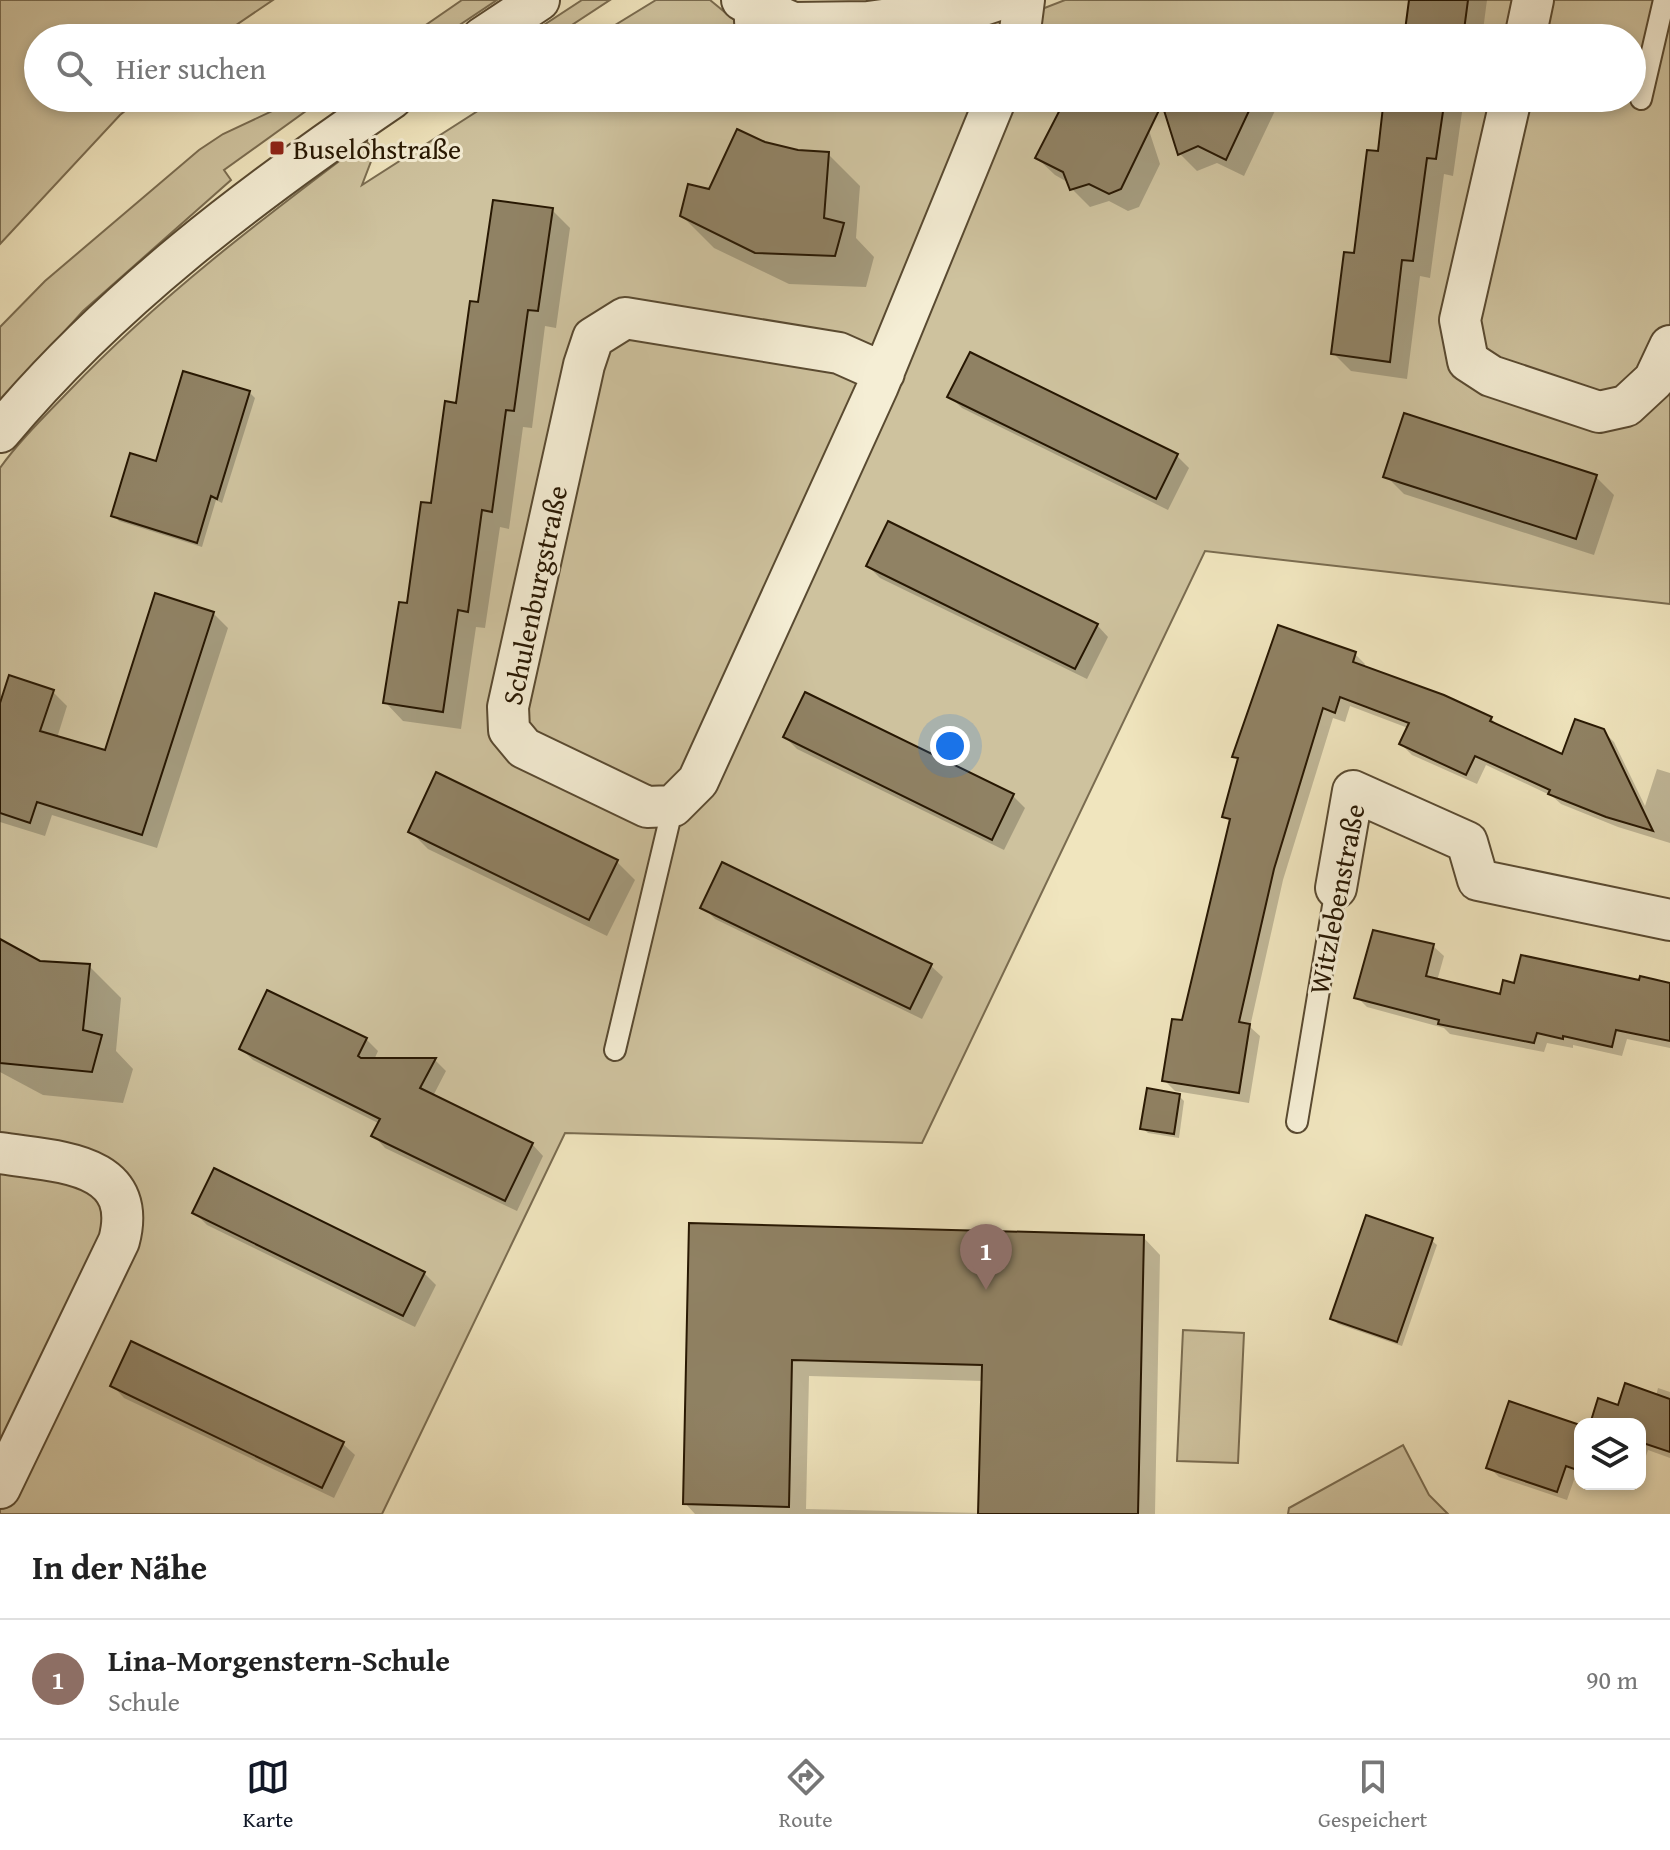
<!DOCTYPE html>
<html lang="de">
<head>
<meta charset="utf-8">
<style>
	:root { --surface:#fff; --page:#f2f2f2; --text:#222; --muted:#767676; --line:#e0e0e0; --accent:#111827 }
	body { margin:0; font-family:"Gentium Book Plus",serif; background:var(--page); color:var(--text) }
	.controls { position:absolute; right:24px; bottom:24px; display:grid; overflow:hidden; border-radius:16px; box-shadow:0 4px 12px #0003 }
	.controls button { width:72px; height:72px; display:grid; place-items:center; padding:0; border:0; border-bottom:2px solid var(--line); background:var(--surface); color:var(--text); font:40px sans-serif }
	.you { position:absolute; left:950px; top:746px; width:28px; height:28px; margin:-20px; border:6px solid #fff; border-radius:50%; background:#1a73e8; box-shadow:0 0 0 12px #1a73e833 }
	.badge { display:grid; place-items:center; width:52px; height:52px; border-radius:50%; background:var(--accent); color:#fff; font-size:26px; font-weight:700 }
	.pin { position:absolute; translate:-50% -66px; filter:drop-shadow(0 2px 4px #0008) }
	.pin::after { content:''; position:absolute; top:42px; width:28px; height:24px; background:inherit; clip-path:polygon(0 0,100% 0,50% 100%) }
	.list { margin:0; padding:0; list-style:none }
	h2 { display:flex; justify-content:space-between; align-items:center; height:104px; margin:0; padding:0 32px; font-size:34px }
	h2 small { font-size:26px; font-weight:400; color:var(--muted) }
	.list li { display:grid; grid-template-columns:52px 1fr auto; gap:24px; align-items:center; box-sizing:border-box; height:120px; padding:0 32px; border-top:2px solid var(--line) }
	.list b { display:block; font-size:30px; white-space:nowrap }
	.list p { margin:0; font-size:26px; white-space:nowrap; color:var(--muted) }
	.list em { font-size:26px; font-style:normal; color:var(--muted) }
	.icon { flex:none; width:44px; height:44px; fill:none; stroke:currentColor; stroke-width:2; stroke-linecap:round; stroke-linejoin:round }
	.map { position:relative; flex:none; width:1670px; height:1514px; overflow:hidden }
	.search { position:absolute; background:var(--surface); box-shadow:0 4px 12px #0003; left:24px; right:24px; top:24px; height:88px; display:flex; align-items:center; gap:20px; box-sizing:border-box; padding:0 28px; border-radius:44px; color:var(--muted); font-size:30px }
	.sheet { height:224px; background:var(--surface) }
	nav { display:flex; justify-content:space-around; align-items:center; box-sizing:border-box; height:112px; border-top:2px solid var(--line); background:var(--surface); font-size:22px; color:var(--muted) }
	nav a { display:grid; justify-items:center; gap:4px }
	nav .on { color:var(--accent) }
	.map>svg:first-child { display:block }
</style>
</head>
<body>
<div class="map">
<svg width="1670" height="1514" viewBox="0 0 1670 1514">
	<rect width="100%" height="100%" fill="#f0e5be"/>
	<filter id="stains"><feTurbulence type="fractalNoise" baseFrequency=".0025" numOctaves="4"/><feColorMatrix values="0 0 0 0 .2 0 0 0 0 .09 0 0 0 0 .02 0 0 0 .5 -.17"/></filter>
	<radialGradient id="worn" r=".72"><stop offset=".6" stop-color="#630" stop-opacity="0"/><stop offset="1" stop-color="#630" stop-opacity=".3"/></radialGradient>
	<g fill="#cec29e" stroke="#7a6c50" stroke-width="2">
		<polygon points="0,0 273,0 217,38 38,38 38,98 141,98 120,115 0,244"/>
		<polygon points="462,0 497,0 440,38 407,38"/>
		<polygon points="582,0 610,0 552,38 524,38"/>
		<polygon points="656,0 710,0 744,28 768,38 594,38"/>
		<path d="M1065 0H1670V604L1205 551 922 1143 565 1133 382 1514H0V468C20 440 45 416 69 391 159 297 262 219 366 141L375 151 362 185 498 98H1632V38H915L1024 16Z"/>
		<polygon points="300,98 324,98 224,170 231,180 83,311 0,403 0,327 45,281 199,150 223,134"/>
		<polygon points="1183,1330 1244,1333 1238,1463 1177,1461"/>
		<polygon points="1403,1445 1429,1495 1448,1514 1288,1514 1289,1508"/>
	</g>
	<g fill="#0003" fill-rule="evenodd">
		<polygon points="1411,0 1487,0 1482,38 1406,38"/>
		<polygon points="1067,98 1135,98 1140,103 1160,164 1139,207 1128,211 1109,201 1090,207 1072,189 1069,183 1055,175 1037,158"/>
		<polygon points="1163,98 1281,98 1244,176 1217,163 1197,171 1180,154"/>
		<polygon points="1387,98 1464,98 1453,176 1444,174 1430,278 1420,276 1407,379 1351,371 1333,353 1379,153"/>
		<polygon points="764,144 798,152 828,154 860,186 856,238 874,257 866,287 789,284 714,248 682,216"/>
		<polygon points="552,210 570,228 556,328 545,326 532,428 523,427 509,529 500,527 485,628 476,627 461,729 403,721 386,703 480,305"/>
		<polygon points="249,392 255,398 222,503 216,500 202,547 119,521 114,515 157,463"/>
		<polygon points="950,397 1177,456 1189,468 1168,510 962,408"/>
		<polygon points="1386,476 1596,477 1614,495 1594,555 1404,494"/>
		<polygon points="868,566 1097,625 1108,637 1087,679 880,578"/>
		<polygon points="213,613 228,628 157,848 52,815 45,836 0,822 0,701 53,692 67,706 57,738 106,753"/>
		<polygon points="1355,654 1365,664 1364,668 1491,718 1500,728 1563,757 1603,731 1614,742 1645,806 1657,769 1670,773 1670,843 1618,827 1561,804 1552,796 1486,765 1477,784 1412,755 1401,744 1408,728 1350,706 1345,722 1333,718 1283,880 1250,1027 1260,1036 1249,1103 1175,1091 1164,1080 1183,1023 1231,823 1225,816 1239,761 1234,756"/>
		<polygon points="785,737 1013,796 1025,808 1004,850 797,749"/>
		<polygon points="410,831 617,862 635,880 607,936 428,849"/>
		<polygon points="703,907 931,966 943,977 922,1019 715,919"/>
		<polygon points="0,941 40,963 89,966 121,998 116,1051 133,1069 123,1103 43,1095 0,1072"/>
		<polygon points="1433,946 1444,956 1437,981 1501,997 1515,986 1640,983 1670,985 1670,1048 1627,1039 1622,1056 1573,1045 1573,1048 1547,1043 1544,1052 1450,1034 1444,1028 1367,1007 1357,997"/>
		<polygon points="366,1039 378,1051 374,1060 435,1060 446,1071 433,1096 532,1144 543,1156 517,1211 385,1148 374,1136 380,1124 253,1060 241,1049"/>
		<polygon points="1179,1096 1184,1101 1179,1138 1148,1133 1142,1128"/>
		<polygon points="195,1213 424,1273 436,1285 415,1327 207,1225"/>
		<path d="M691 1225 1143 1237 1160 1255 1155 1514H695L685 1503ZM809 1376 984 1381 980 1513 806 1509Z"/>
		<polygon points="1431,1240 1437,1245 1402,1346 1338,1324 1333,1319"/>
		<polygon points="113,1386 343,1444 355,1455 334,1498 124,1398"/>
		<polygon points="1658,1388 1670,1392 1670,1458 1648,1450 1640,1474 1640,1424 1592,1424 1619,1408 1656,1396"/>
		<polygon points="1580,1427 1580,1476 1576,1474 1567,1500 1499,1477 1489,1467"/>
	</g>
	<g fill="#908264" stroke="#271702" stroke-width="2">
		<polygon points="1409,0 1468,0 1463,38 1404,38"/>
		<polygon points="1066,98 1255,98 1226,160 1198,146 1178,155 1162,104 1121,189 1109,194 1089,184 1070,190 1063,172 1035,158"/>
		<polygon points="1384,98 1445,98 1436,159 1427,158 1413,261 1402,260 1390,362 1331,354 1344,252 1354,253 1367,150 1378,151"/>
		<polygon points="737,129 765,142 798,150 829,152 824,218 844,223 835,256 755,253 680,216 688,184 709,189"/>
		<polygon points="493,200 553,208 538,311 528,310 514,411 506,410 492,512 482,510 468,612 458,610 443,712 383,703 399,602 407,603 421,502 431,503 445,401 456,403 470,301 478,302"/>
		<polygon points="970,352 1178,454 1156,499 947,397"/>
		<polygon points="183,371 250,391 217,499 211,496 197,543 111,516 130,453 156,461"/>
		<polygon points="1404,413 1597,475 1576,539 1383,477"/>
		<polygon points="888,521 1098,624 1075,669 866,566"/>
		<polygon points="155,593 214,612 142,835 37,802 30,823 0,813 0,703 9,675 54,690 40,731 105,750"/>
		<polygon points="1278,625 1356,652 1353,662 1444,695 1492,717 1490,721 1562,754 1575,719 1604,729 1653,831 1606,817 1548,794 1550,790 1475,756 1466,775 1399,744 1409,723 1340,697 1335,713 1323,708 1274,869 1239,1022 1250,1024 1239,1093 1162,1081 1172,1019 1182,1020 1230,819 1222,817 1238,758 1232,757"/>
		<polygon points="805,692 1014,794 992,840 783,737"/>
		<polygon points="436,772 618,860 589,920 408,832"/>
		<polygon points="722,862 932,964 910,1009 700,908"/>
		<polygon points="1373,930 1434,944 1426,976 1500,994 1503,980 1514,983 1521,955 1639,980 1640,976 1670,983 1670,1041 1616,1030 1612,1047 1563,1036 1563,1039 1537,1033 1534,1043 1438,1024 1439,1020 1354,998"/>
		<polygon points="0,939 40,961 90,964 83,1030 102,1035 92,1072 0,1063"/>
		<polygon points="267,990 367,1038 358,1056 361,1058 436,1058 420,1088 533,1143 505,1201 371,1136 380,1119 239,1049"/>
		<polygon points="1147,1088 1180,1094 1174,1134 1140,1129"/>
		<polygon points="214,1168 425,1272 403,1316 192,1213"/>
		<polygon points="1366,1215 1433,1238 1397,1342 1330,1319"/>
		<polygon points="689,1223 1144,1235 1138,1514 978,1514 982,1365 792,1360 789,1507 683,1504"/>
		<polygon points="131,1341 344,1442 322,1488 110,1386"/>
		<polygon points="1625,1383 1670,1399 1670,1452 1640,1442 1640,1424 1590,1424 1598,1398 1618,1405"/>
		<polygon points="1509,1401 1580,1425 1580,1471 1566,1466 1557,1492 1486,1468"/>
	</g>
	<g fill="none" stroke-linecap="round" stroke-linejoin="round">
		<defs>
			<g id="lane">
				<polyline points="744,3 746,38"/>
				<polyline points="1641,99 1664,0"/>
				<polyline points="615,1050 673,806"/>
				<polyline points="1297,1122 1336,888"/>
			</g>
			<g id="street">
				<polyline points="742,0 793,23 868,22 974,8 998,0"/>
				<polyline points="482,38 539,0"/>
				<polyline points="1019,38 1024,0"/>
				<polyline points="1525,38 1533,0"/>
				<polyline points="1511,98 1460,320 1468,361 1491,376 1599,412 1626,406 1654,380 1670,346"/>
				<polyline points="884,373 839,353 625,318 593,338 584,365 508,707 509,730 524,748 647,807 673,806 698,781 878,386 996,98"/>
				<path d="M0 432C110 300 251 194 392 98"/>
				<polyline points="1336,888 1353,791 1467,842 1478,880 1670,920"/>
				<path d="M0 1153C56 1162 140 1161 119 1241L0 1488"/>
			</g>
		</defs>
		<use href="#lane" stroke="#594a31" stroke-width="24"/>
		<use href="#street" stroke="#594a31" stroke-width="44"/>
		<use href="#lane" stroke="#f5eed5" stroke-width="20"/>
		<use href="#street" stroke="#f5eed5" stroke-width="40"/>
	</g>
	<rect fill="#8f2418" stroke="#f5eed5" stroke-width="3" x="269" y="140" width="16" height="16" rx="4"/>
	<g text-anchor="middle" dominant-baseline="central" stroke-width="6" stroke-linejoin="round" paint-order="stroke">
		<g font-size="28" fill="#271702" stroke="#f5eed5" text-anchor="start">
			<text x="293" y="148">Buselohstraße</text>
		</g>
		<g font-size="28" fill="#271702" stroke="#f5eed5">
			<text transform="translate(534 595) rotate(-78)">Schulenburgstraße</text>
			<text transform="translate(1336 899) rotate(-79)">Witzlebenstraße</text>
		</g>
	</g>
	<rect width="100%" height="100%" filter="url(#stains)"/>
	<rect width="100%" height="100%" fill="url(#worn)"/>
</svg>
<div class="controls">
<button><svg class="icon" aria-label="layers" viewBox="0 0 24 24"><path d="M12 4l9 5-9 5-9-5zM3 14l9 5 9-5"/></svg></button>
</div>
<div class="you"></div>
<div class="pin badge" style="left:986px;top:1290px;background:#8d6e63">1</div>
<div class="search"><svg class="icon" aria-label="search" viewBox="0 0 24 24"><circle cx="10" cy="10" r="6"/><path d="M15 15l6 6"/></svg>Hier suchen</div>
</div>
<section class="sheet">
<h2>In der Nähe<small></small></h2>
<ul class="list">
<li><span class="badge" style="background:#8d6e63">1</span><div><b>Lina-Morgenstern-Schule</b><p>Schule</p></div><em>90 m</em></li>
</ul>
</section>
<nav>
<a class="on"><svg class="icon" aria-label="map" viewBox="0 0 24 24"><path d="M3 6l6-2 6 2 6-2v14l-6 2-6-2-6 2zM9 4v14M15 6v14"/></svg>Karte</a>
<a><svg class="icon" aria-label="directions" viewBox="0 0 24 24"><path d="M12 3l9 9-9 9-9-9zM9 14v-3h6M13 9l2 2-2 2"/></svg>Route</a>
<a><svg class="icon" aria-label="saved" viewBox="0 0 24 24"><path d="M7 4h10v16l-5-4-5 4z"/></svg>Gespeichert</a>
</nav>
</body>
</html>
